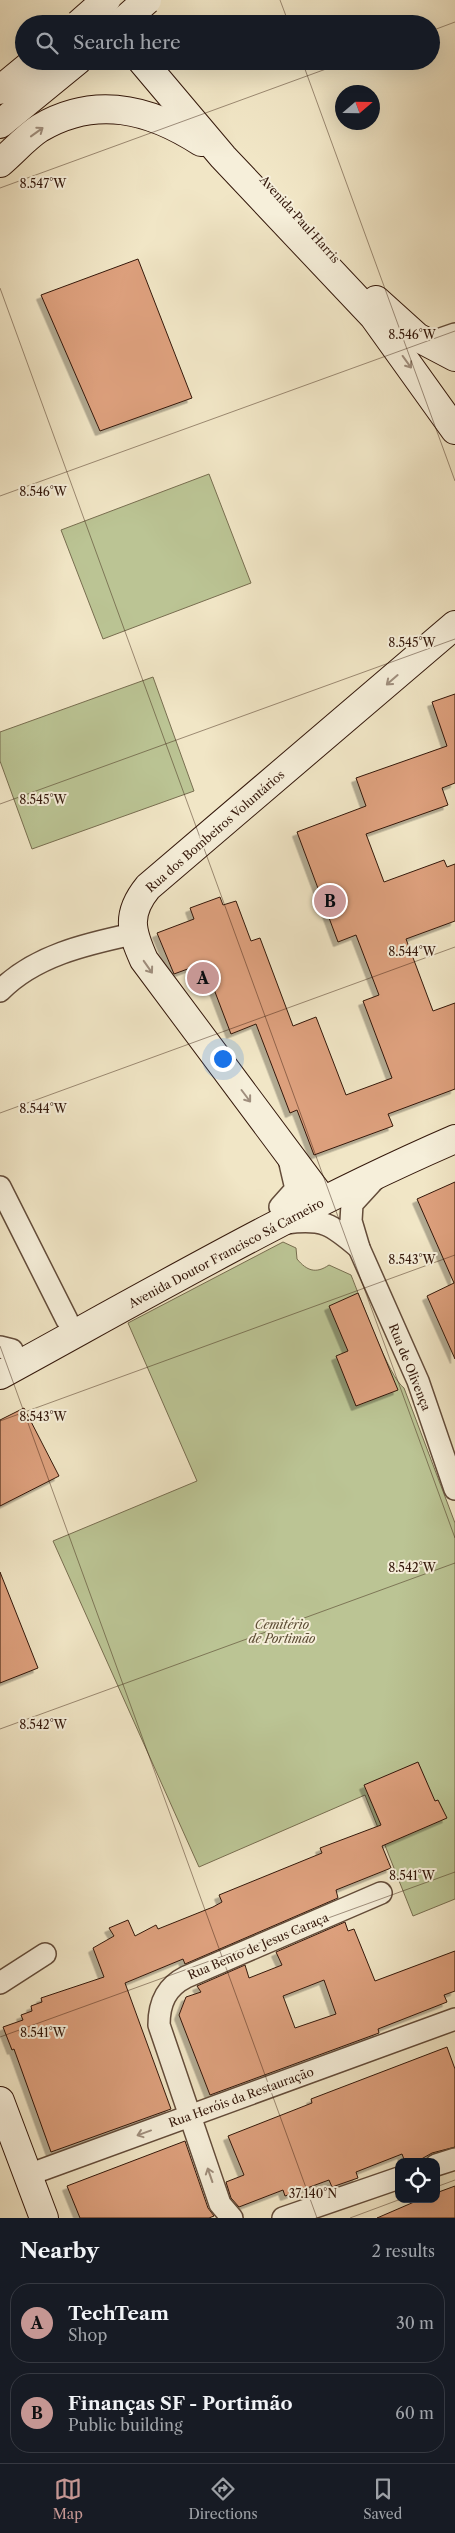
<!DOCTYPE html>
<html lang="en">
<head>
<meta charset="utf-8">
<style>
	:root { --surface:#171b24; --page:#242831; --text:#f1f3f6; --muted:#9ea1a6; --line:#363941; --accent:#c59692 }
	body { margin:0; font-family:"Libre Caslon Text",serif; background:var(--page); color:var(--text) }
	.controls { position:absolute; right:15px; bottom:15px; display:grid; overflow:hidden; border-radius:10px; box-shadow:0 5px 20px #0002 }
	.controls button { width:45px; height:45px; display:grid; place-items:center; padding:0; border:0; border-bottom:1px solid var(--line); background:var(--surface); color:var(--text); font:25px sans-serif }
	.compass { position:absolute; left:335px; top:85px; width:45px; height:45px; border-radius:50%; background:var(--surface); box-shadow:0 5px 20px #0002; rotate:70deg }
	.you { position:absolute; left:222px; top:1058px; width:18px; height:18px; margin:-12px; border:4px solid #fff; border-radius:50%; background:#1a73e8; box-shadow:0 0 0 8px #1a73e833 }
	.badge { display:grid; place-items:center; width:32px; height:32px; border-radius:50%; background:var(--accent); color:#111; font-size:16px; font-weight:700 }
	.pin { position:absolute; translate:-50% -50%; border:2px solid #fff; box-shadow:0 1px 5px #0006 }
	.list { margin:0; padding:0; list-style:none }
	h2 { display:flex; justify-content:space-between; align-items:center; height:65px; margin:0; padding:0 20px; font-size:21px }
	h2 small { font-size:16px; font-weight:400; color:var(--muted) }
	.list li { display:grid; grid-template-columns:32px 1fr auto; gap:15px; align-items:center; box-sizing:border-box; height:80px; margin:0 10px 10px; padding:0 10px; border:1px solid var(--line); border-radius:20px }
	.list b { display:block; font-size:19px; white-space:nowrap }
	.list p { margin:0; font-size:16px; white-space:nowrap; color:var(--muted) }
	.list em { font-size:16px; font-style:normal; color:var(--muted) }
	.icon { flex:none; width:28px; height:28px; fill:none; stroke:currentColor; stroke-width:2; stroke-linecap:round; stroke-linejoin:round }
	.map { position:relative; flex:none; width:455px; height:2218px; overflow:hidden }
	.search { position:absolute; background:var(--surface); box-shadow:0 5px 20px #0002; left:15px; right:15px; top:15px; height:55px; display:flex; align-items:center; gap:12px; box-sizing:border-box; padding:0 18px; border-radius:28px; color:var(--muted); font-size:19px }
	.sheet { height:245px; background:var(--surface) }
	nav { display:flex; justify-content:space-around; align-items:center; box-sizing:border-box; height:70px; border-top:1px solid var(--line); background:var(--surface); font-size:14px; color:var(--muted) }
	nav a { display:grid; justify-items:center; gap:2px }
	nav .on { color:var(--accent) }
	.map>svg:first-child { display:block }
</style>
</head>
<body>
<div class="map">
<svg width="455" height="2218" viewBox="0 0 455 2218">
	<defs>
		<filter id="shadow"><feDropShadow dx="-4.5" dy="4.5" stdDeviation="0" flood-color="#0004"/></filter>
	</defs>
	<rect width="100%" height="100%" fill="#f1e6c6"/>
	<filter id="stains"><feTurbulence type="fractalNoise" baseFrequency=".004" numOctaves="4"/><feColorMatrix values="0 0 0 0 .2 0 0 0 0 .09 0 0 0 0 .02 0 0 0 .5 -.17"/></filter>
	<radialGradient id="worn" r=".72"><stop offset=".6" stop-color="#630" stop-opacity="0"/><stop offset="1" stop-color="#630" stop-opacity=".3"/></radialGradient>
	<g fill="#bbc494" stroke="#786e50">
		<polygon points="209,474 251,583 103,639 61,530"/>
		<polygon points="153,677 194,791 32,849 0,761 0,732"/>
		<path d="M283 1242 296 1248 297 1259C307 1271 316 1274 329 1265L351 1275C360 1297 389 1378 404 1388L455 1523V1899L413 1916 365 1795 199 1867 53 1541 197 1481 128 1323Z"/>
	</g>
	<g fill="#dda07d" stroke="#34180b" fill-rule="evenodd" filter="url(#shadow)">
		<polygon points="138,259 192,398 100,431 41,295"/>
		<polygon points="455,694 455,783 442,788 448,805 366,834 384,882 444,860 447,867 455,864 455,921 406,939 433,1011 455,1003 455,1089 388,1114 393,1126 314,1155 297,1110 290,1113 256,1024 231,1034 204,963 174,974 157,933 194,919 190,908 220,897 223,905 236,901 251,941 260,938 293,1026 316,1017 346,1095 392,1078 363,1001 379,995 356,935 338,942 297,832 366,806 356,778 447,746 432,702"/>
		<polygon points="455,1182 455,1359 427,1296 454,1283 417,1199"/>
		<polygon points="358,1293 398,1390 356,1406 336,1356 348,1351 329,1306"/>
		<polygon points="24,1408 59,1476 0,1506 0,1420"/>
		<polygon points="0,1572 38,1668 0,1683"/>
		<polygon points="418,1762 435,1801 438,1800 447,1818 382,1846 391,1868 336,1890 338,1898 185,1964 183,1959 125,1983 171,2109 51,2152 14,2049 12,2050 3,2027 23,2020 21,2015 32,2011 31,2006 42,2002 41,1998 104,1977 93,1948 114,1936 109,1928 128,1920 135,1936 156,1925 158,1929 213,1907 222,1902 219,1895 322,1853 320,1848 381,1825 364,1785"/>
		<path d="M345 1922 348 1931 354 1929 375 1981 455 1951V1991L444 1995 447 2002 378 2029 379 2033 210 2095 179 2015 186 1997 201 1992 197 1986 245 1965 249 1978 282 1965 276 1952ZM324 1980 336 2014 295 2028 283 1996Z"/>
		<polygon points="447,2047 455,2069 455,2147 432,2153 416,2162 405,2162 402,2154 356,2172 358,2178 332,2187 329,2180 285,2196 283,2190 239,2207 231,2198 226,2182 244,2175 228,2136 312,2103 311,2099"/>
		<polygon points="185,2141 208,2208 214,2216 209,2218 80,2218 67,2186"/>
		<polygon points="455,2186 455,2218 377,2218 421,2199 436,2199 436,2193"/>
	</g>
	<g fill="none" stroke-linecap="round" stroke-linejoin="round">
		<defs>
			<g id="street">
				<polyline points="429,343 455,334"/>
				<path d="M0 991C34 956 86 944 133 934"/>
				<polyline points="374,1180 352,1204 351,1221 359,1248 418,1381 455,1489"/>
				<polyline points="0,1187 67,1320"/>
				<polyline points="280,1207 296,1189 289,1159"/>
				<path d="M286 1223C323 1218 331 1224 359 1248"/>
				<polyline points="0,1347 12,1350"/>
				<polyline points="0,1983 45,1954"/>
				<polyline points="436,2165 455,2159"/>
				<polyline points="28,2175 455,2019"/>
				<path d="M232 2218 220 2204 159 2025C159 2003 166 1987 186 1977L381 1893"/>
				<polyline points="283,2218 399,2178"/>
			</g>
			<g id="secondary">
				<polyline points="142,61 223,157 374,317 455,430"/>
				<polyline points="0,90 35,61"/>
				<polyline points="0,124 77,61"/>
				<path d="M0 163C13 152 26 137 40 128 96 95 150 109 201 142"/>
				<polyline points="376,300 417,337 455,357"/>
				<path d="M323 1200 144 960C131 931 126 914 148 887L455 625"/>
				<path d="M0 1375C150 1293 298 1207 455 1139"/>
				<polyline points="0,2101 44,2218"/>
			</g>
		</defs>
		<use href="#street" stroke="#634c3a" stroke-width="24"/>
		<use href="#secondary" stroke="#34180b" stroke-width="30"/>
		<use href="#street" stroke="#f6efda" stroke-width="21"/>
		<use href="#secondary" stroke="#f6efda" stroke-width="28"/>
		<defs>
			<g id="secondary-bridge">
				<polyline points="79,24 106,0"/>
				<polyline points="120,24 147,0"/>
			</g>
		</defs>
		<use href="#secondary-bridge" stroke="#34180b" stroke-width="30" stroke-linecap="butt"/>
		<use href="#secondary-bridge" stroke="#f6efda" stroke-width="28"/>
	</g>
	<defs><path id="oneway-shaft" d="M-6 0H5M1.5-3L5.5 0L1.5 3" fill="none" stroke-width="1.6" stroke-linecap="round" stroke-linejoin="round" transform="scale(1.25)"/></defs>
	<g stroke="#9f8e7d">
		<use href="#oneway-shaft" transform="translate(37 132) rotate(-36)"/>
		<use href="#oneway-shaft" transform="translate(407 362) rotate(54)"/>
		<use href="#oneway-shaft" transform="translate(392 680) rotate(139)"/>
		<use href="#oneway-shaft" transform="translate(148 967) rotate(55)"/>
		<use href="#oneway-shaft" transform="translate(246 1096) rotate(53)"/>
		<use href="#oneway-shaft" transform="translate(144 2133) rotate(160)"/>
		<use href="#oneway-shaft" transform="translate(210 2175) rotate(-109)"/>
	</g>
	<path fill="none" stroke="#34180b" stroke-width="1" stroke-opacity="0.45" d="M280 0 289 24M431 31 455 22M302 61 455 481M0 188 348 61M0 288 455 1538M0 496 455 331M0 804 455 639M0 1113 455 947M0 1346 317 2218M0 1421 455 1255M0 1729 455 1563M0 2037 455 1872M436 2187 455 2180M350 2218 401 2199"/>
	<g text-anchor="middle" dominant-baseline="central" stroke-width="4" stroke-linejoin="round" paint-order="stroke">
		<g font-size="12" fill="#34180b" stroke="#f6efda">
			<text transform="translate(300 219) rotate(48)">Avenida Paul Harris</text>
			<text transform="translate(215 831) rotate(-41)">Rua dos Bombeiros Voluntários</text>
			<text transform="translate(226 1253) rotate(-28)">Avenida Doutor Francisco Sá Carneiro</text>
			<text transform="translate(410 1367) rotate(68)">Rua de Olivença</text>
			<text transform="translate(258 1946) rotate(-23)">Rua Bento de Jesus Caraça</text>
			<text transform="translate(241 2097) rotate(-20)">Rua Heróis da Restauração</text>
		</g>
		<g font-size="12" font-style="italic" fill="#5c4c34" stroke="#f6efda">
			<text x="282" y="1624">Cemitério<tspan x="282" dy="14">de Portimão</tspan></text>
		</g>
	</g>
	<g font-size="12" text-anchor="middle" fill="#34180b" stroke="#f6efda" stroke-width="4" stroke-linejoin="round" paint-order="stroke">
		<text x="43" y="188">8.547°W</text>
		<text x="412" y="339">8.546°W</text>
		<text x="43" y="496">8.546°W</text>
		<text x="412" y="647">8.545°W</text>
		<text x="43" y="804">8.545°W</text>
		<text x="412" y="956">8.544°W</text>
		<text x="43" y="1113">8.544°W</text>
		<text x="412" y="1264">8.543°W</text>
		<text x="43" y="1421">8.543°W</text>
		<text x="412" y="1572">8.542°W</text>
		<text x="43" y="1729">8.542°W</text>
		<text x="412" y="1880">8.541°W</text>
		<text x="43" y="2037">8.541°W</text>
		<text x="313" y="2198">37.140°N</text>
	</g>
	<rect width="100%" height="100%" filter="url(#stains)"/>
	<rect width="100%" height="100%" fill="url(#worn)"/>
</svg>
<div class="controls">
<button><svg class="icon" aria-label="locate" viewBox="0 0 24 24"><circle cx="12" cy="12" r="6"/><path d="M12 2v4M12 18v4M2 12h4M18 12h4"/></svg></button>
</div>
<svg class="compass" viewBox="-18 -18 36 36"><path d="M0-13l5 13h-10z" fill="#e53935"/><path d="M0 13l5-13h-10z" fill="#9ea1a6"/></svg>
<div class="you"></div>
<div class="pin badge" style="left:203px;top:978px">A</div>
<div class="pin badge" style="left:330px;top:901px">B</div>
<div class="search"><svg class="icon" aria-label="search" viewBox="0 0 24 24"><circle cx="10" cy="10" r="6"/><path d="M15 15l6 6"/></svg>Search here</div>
</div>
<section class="sheet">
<h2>Nearby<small>2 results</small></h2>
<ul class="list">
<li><span class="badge">A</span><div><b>TechTeam</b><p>Shop</p></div><em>30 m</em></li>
<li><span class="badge">B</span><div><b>Finanças SF - Portimão</b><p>Public building</p></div><em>60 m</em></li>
</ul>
</section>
<nav>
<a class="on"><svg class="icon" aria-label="map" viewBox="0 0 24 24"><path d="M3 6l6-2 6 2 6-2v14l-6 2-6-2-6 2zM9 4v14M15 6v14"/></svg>Map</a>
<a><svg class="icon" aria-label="directions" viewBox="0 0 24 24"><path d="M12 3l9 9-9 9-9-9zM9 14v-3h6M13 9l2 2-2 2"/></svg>Directions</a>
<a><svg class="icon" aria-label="saved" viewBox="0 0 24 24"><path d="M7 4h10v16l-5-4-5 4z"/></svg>Saved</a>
</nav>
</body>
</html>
